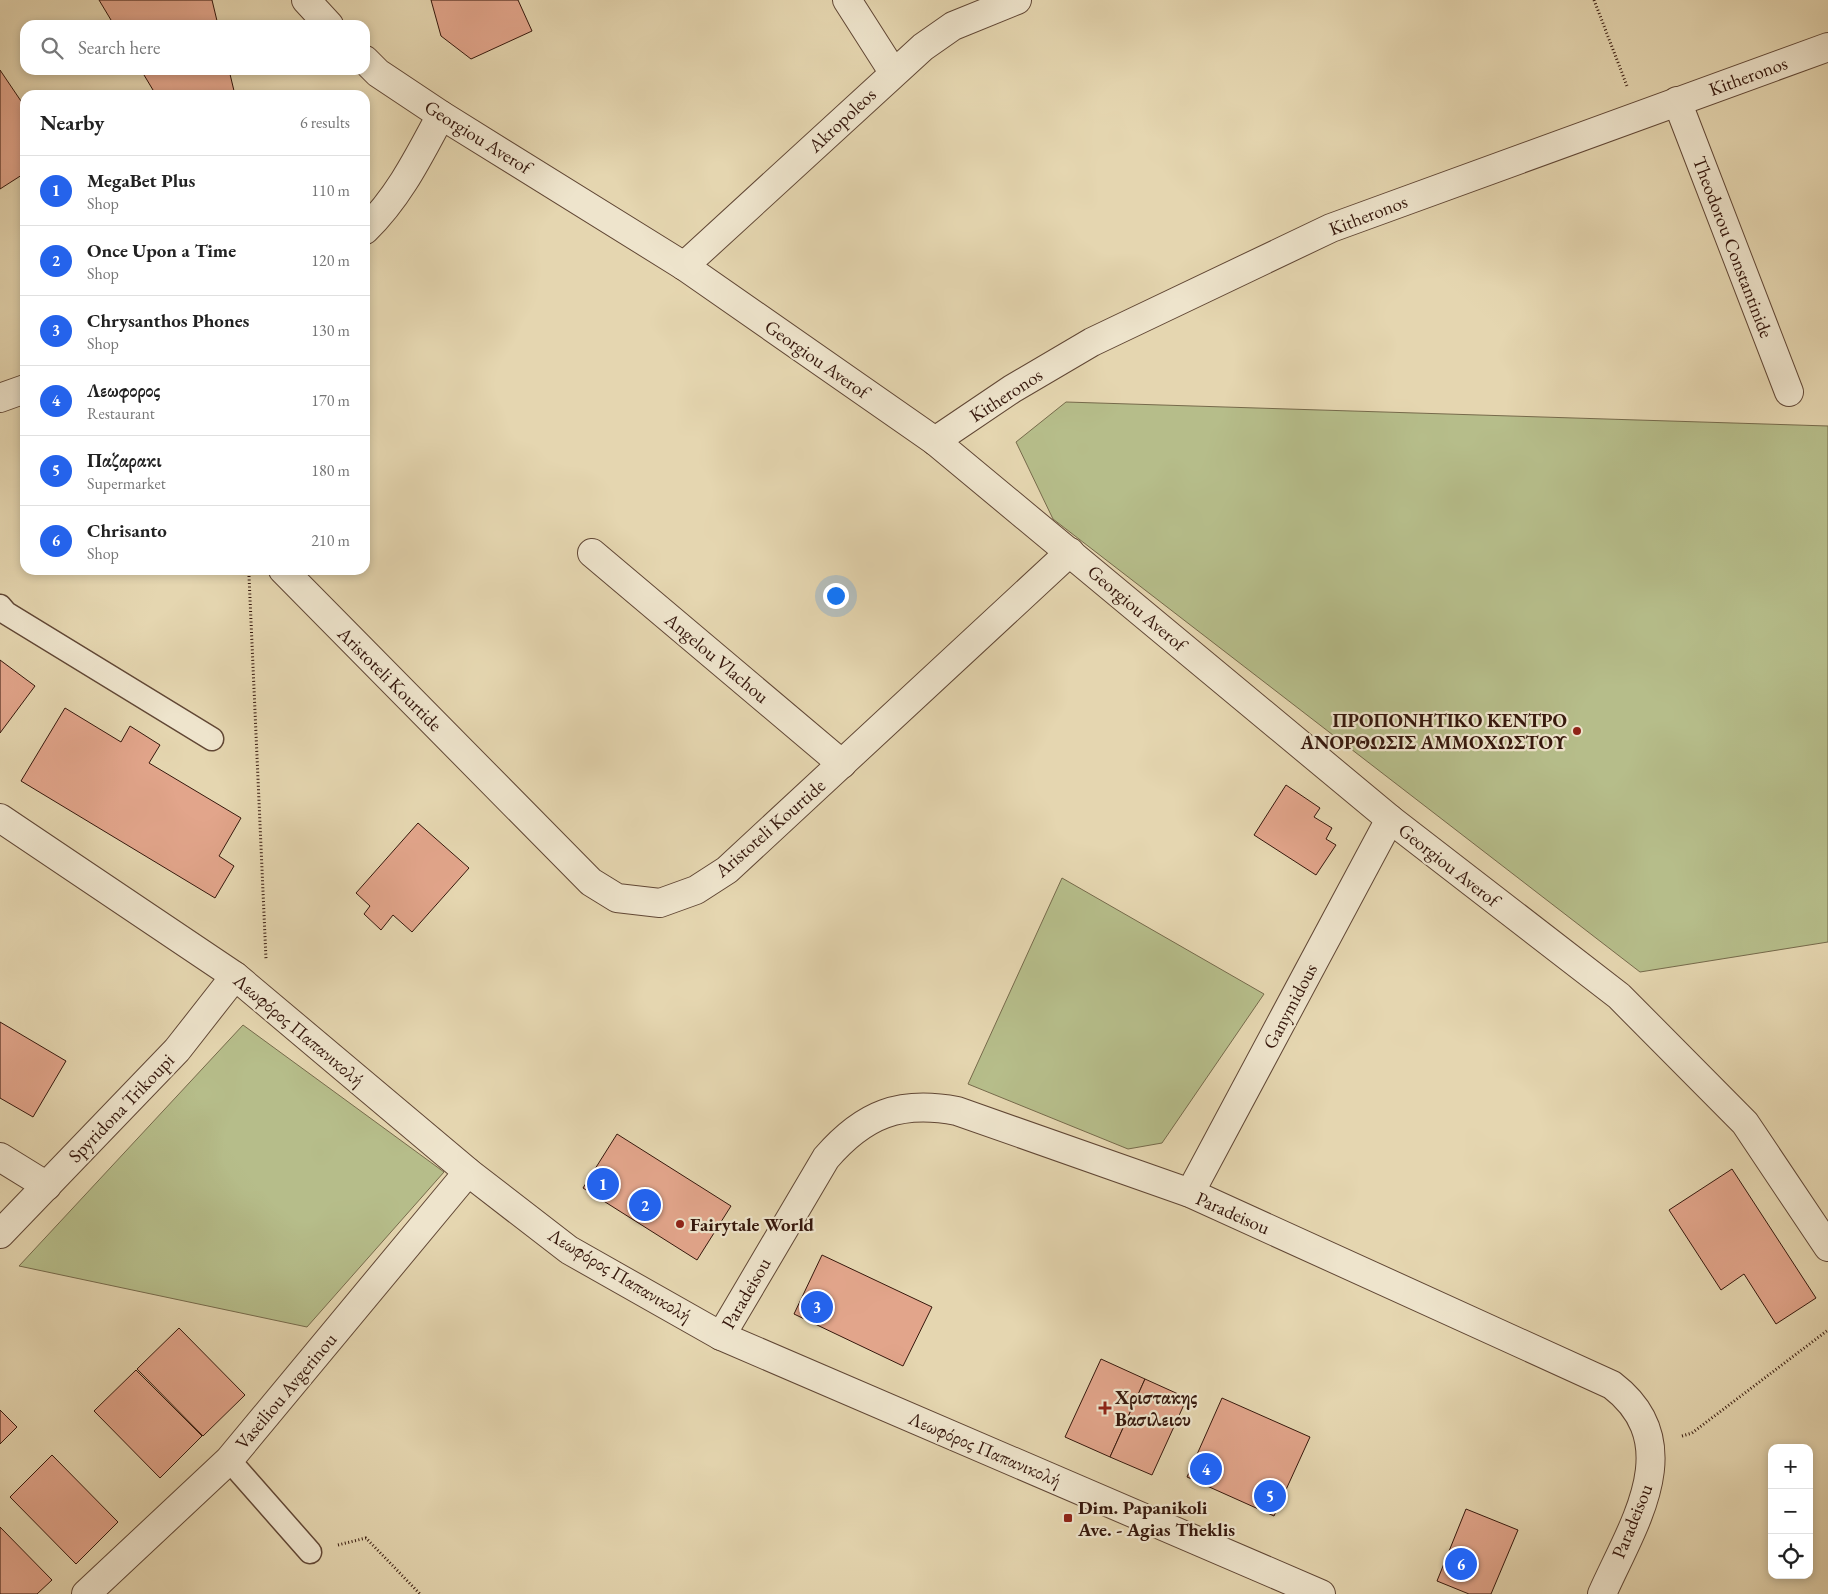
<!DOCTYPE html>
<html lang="en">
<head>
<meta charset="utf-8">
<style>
	:root { --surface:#fff; --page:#f6f6f6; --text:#222; --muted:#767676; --line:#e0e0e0; --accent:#2563eb }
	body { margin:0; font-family:"EB Garamond",serif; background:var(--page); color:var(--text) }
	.controls { position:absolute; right:15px; bottom:15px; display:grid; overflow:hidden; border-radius:10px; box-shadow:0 2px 8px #0003 }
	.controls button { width:45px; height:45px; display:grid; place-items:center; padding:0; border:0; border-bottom:1px solid var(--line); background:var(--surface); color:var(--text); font:25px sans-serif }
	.you { position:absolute; left:835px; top:595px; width:18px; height:18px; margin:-12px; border:4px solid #fff; border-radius:50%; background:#1a73e8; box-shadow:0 0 0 8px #1a73e833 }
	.badge { display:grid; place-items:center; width:32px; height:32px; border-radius:50%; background:var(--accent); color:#fff; font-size:16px; font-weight:700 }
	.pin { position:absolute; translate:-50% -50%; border:2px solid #fff; box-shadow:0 1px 5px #0006 }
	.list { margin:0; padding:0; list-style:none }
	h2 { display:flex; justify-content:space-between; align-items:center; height:65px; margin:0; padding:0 20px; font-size:21px }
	h2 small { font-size:16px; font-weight:400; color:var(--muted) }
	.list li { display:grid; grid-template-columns:32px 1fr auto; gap:15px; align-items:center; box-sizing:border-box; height:70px; padding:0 20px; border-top:1px solid var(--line) }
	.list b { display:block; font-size:19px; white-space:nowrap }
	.list p { margin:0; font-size:16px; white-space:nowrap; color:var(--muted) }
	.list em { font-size:16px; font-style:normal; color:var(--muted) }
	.icon { flex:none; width:28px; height:28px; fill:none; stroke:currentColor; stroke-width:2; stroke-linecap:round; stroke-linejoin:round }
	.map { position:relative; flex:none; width:1828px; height:1594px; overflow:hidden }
	.search { position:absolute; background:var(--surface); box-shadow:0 2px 8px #0003; left:20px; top:20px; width:350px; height:55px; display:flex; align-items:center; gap:12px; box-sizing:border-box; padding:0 18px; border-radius:15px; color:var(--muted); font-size:19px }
	.panel { position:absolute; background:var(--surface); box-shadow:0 2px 8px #0003; left:20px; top:90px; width:350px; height:485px; border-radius:15px }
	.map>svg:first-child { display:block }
</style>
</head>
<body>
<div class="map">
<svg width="1828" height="1594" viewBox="0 0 1828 1594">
	<rect width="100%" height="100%" fill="#e5d6b0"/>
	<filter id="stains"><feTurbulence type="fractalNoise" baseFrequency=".004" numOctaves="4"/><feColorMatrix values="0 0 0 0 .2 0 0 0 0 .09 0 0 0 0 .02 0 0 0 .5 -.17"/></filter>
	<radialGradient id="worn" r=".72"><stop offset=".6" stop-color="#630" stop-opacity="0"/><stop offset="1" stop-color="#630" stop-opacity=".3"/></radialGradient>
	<g fill="#b6bd8a" stroke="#766a4b">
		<polygon points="1066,402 1828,426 1828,942 1640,972 1053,519 1016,442"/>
		<polygon points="1062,878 1264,994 1162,1143 1128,1149 968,1084"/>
		<polygon points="243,1025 444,1172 307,1327 19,1266"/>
	</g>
	<g fill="#e2a58b" stroke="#35170c">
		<polygon points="99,0 212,0 218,25 114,25"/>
		<polygon points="431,0 518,0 532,31 471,59 441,36"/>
		<polygon points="0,70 25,107 25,173 0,189"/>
		<polygon points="141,70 229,70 235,95 156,95"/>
		<polygon points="0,660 35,686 0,733"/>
		<polygon points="65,708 121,742 130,726 160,745 149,763 241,818 219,856 234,866 215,898 21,781"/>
		<polygon points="1286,785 1320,808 1314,817 1332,828 1326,839 1336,845 1316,875 1254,835"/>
		<polygon points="418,823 469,868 412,932 393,915 381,930 364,914 370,906 356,893"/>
		<polygon points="0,1022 66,1061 33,1117 0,1098"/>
		<polygon points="617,1134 731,1206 697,1260 583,1188"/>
		<polygon points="1732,1169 1816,1298 1776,1324 1744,1274 1721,1290 1669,1210"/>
		<polygon points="822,1255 932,1307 903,1366 794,1314"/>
		<polygon points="179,1328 245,1395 203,1436 137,1369"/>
		<polygon points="1101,1359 1145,1379 1110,1457 1065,1437"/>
		<polygon points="136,1370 202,1436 160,1478 94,1411"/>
		<polygon points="1145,1379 1187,1398 1152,1475 1110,1457"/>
		<polygon points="1222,1398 1310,1437 1274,1516 1187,1477"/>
		<polygon points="0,1410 17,1427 0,1444"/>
		<polygon points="52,1455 118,1522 76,1564 10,1497"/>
		<polygon points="1466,1509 1518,1530 1491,1594 1469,1594 1437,1581"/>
		<polygon points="0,1527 52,1580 37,1594 0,1594"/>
	</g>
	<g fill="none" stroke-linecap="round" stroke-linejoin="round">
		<defs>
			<g id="service">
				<polyline points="0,606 6,613 212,739"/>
				<polyline points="229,1460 310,1552"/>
			</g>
			<g id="minor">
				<polyline points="306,0 329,25"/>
				<polyline points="847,0 893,72"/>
				<polyline points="365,60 378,73 441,115 684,266 935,441 1390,819 1619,996 1745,1123 1828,1247"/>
				<polyline points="1677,101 1789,392"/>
				<path d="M365 230C399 197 419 156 441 115"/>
				<polyline points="684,266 923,47 953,26 1017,0"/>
				<polyline points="0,398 25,389"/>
				<polyline points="935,441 1012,389 1092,342 1331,228 1828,47"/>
				<polyline points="592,553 842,764"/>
				<polyline points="283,570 591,882 617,898 660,903 696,890 727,870 1070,552"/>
				<polyline points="0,1157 47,1186"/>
				<polyline points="1190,1193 1390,819"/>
				<polyline points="0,1234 177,1050 235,976"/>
				<path d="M721 1336 826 1158C864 1114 900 1100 957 1111L1190 1193 1612 1385C1689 1444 1632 1526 1602 1594"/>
				<polyline points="86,1594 229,1460 468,1172"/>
			</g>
			<polyline id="tertiary" points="0,818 235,976 468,1172 569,1250 721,1336 1321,1594"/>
		</defs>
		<use href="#service" stroke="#614735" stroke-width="25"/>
		<use href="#minor" stroke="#614735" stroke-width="30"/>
		<use href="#tertiary" stroke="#614735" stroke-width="30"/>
		<g stroke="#35170c" stroke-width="3" stroke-dasharray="1 2.5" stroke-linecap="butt">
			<polyline points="1594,0 1627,86"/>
			<polyline points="249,576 266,959"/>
			<polyline points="1682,1436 1692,1433 1828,1330"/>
			<polyline points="338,1545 366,1538 420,1594"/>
		</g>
		<use href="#service" stroke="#eee4cc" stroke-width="22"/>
		<use href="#minor" stroke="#eee4cc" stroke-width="28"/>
		<use href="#tertiary" stroke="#eee4cc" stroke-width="28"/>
	</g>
	<g fill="#8f2418" stroke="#eee4cc" stroke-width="2">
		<circle cx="1577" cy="731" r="5"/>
		<circle cx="680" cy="1224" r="5"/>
		<path d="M1102.5 1400.5h5v5h5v5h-5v5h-5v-5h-5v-5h5z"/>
		<rect x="1063" y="1513" width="10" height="10" rx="2.5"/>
	</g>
	<g text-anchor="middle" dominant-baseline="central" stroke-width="4.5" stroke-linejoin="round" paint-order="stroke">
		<g font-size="19" fill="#35170c" stroke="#eee4cc">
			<text transform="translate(1748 76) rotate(-20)">Kitheronos</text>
			<text transform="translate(842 120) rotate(-43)">Akropoleos</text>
			<text transform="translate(478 137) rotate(32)">Georgiou Averof</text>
			<text transform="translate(1368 215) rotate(-21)">Kitheronos</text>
			<text transform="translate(1733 247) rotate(69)">Theodorou Constantinide</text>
			<text transform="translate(817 359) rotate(35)">Georgiou Averof</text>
			<text transform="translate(1006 395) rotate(-33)">Kitheronos</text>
			<text transform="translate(1137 608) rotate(40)">Georgiou Averof</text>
			<text transform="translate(717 658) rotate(40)">Angelou Vlachou</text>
			<text transform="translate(390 679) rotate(45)">Aristoteli Kourtide</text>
			<text transform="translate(770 828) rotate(-41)">Aristoteli Kourtide</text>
			<text transform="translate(1449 865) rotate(38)">Georgiou Averof</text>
			<text transform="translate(1290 1006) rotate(-62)">Ganymidous</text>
			<text transform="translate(299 1030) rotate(40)">Λεωφόρος Παπανικολή</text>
			<text transform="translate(121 1108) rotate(-46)">Spyridona Trikoupi</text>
			<text transform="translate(1233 1213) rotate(24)">Paradeisou</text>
			<text transform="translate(620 1275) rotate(31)">Λεωφόρος Παπανικολή</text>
			<text transform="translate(746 1293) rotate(-60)">Paradeisou</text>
			<text transform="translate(286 1391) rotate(-50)">Vaseiliou Avgerinou</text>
			<text transform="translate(985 1449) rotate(23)">Λεωφόρος Παπανικολή</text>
			<text transform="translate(1632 1521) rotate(-68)">Paradeisou</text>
		</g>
		<g font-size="19" font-weight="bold" fill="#35170c" stroke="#eee4cc" text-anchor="start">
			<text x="1567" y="720" text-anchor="end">ΠΡΟΠΟΝΗΤΙΚΟ ΚΕΝΤΡΟ<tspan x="1567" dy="22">ΑΝΟΡΘΩΣΙΣ ΑΜΜΟΧΩΣΤΟΥ</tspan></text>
			<text x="690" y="1224">Fairytale World</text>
			<text x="1115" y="1397">Χριστακης<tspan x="1115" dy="22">Βασιλειου</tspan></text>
			<text x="1078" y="1507">Dim. Papanikoli<tspan x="1078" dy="22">Ave. - Agias Theklis</tspan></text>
		</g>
	</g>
	<rect width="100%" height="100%" filter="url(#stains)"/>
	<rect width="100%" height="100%" fill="url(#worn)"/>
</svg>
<div class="controls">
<button>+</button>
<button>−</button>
<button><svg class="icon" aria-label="locate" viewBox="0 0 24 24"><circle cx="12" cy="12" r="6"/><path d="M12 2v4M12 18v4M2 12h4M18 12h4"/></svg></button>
</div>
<div class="you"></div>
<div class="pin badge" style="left:603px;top:1184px">1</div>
<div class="pin badge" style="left:645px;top:1205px">2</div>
<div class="pin badge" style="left:817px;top:1307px">3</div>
<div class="pin badge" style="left:1206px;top:1469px">4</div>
<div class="pin badge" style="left:1270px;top:1496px">5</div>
<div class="pin badge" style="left:1461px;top:1564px">6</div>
<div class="search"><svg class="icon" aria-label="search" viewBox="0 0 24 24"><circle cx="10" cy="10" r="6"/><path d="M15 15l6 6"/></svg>Search here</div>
<section class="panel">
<h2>Nearby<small>6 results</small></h2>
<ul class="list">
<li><span class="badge">1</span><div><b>MegaBet Plus</b><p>Shop</p></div><em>110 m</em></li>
<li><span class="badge">2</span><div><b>Once Upon a Time</b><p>Shop</p></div><em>120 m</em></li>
<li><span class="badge">3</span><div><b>Chrysanthos Phones</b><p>Shop</p></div><em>130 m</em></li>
<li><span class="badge">4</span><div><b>Λεωφορος</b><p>Restaurant</p></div><em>170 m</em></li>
<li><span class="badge">5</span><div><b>Παζαρακι</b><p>Supermarket</p></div><em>180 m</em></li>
<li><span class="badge">6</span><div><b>Chrisanto</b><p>Shop</p></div><em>210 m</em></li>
</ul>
</section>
</div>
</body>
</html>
